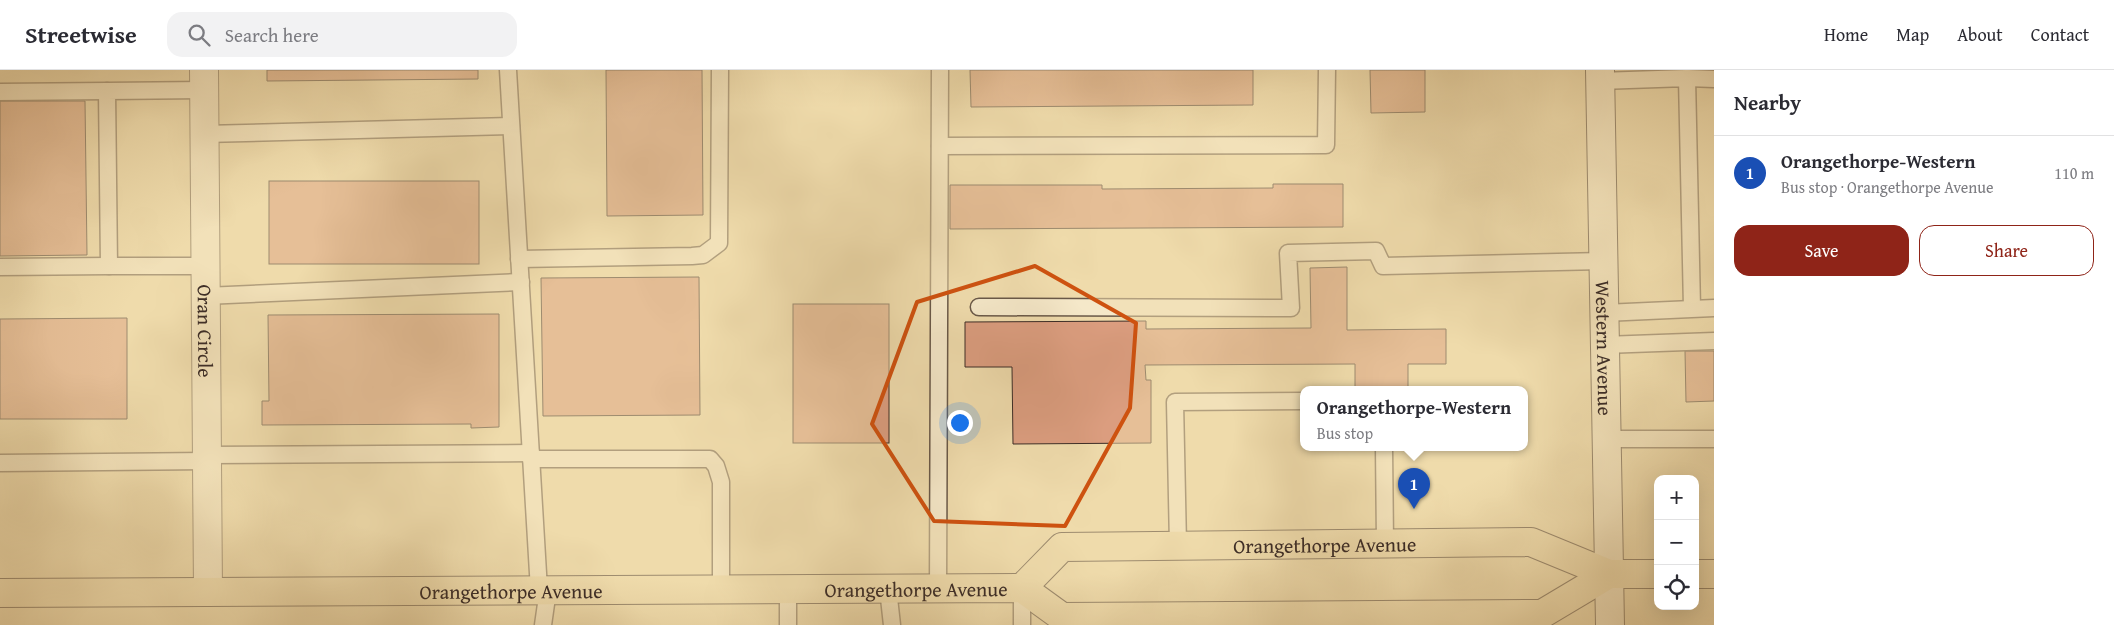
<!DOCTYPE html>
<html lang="en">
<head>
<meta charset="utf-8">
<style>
	:root { --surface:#fff; --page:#f2f2f3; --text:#2b2b33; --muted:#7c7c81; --line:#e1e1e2; --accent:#8f2418 }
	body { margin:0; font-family:"Gentium Book Plus",serif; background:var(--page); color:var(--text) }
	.controls { position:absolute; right:15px; bottom:15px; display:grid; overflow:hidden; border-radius:10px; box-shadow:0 5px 20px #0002 }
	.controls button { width:45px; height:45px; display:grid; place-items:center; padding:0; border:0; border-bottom:1px solid var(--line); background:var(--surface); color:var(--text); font:25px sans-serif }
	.you { position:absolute; left:959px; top:352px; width:18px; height:18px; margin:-12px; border:4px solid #fff; border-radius:50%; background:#1a73e8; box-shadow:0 0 0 8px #1a73e833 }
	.badge { display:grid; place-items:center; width:32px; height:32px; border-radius:50%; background:var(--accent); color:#fff; font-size:16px; font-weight:700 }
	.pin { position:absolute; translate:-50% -41px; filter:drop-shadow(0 1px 2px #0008) }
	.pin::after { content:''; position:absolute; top:26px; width:18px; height:15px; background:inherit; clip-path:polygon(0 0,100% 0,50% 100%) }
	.popup { position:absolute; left:1300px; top:316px; width:228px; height:65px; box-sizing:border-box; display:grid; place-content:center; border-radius:10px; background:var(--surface); filter:drop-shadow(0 1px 4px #0005); font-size:16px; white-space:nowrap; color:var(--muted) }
	.popup b { font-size:19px; color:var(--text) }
	.popup::after { content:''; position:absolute; left:50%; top:100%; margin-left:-10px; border:10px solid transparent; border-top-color:var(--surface) }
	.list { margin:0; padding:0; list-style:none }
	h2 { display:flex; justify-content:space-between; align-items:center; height:65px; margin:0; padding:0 20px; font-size:21px }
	h2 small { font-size:16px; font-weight:400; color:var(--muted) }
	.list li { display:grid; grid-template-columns:32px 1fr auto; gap:15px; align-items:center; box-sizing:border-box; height:75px; padding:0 20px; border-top:1px solid var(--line) }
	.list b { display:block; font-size:19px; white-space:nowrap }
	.list p { margin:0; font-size:16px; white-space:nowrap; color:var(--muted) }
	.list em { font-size:16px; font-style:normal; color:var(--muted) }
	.actions { display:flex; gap:10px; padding:15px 20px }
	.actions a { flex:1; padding:11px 0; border:1px solid var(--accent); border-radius:15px; text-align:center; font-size:18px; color:var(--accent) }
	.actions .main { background:var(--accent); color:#fff }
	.icon { flex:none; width:28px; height:28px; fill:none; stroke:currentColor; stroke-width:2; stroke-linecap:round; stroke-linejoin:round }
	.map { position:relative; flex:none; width:1714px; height:555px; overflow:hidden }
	header { display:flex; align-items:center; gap:30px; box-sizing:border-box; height:70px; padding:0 25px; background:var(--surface); border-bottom:1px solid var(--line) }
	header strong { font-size:24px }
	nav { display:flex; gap:28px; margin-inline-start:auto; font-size:18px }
	.search { width:350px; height:45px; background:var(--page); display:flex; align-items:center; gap:12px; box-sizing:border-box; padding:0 18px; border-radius:15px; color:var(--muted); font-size:19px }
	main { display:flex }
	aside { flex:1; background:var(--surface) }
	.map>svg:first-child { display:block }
</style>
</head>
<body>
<header>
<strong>Streetwise</strong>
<div class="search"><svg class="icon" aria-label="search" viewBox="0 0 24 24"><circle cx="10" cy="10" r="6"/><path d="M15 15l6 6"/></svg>Search here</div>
<nav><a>Home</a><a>Map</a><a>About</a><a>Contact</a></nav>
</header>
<main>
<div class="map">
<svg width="1714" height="555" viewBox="0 0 1714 555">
	<rect width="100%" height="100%" fill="#efdbac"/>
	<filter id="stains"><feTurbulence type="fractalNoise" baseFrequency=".004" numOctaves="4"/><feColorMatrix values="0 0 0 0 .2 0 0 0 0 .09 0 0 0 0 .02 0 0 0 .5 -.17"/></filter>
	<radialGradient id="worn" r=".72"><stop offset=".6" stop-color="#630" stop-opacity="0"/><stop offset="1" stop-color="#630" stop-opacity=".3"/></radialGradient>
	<g fill="#db9d7f" stroke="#3c2d27">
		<polygon points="267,0 478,0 478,9 267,11"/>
		<polygon points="606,0 702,0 703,145 607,146"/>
		<polygon points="970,0 1253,0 1253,35 971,37"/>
		<polygon points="1370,0 1425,0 1425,42 1371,43"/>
		<polygon points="0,31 85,31 87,185 0,186"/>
		<rect x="269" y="111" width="210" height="83"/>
		<polygon points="1273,114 1343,114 1343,157 950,159 950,115 1102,115 1102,119 1273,118"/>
		<polygon points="1347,197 1347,260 1446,259 1446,294 1408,294 1408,319 1355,320 1355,294 1145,295 1146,310 1151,310 1151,373 1013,374 1012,297 965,297 965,252 1146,251 1146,259 1311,258 1310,198"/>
		<polygon points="699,207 700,345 543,346 541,208"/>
		<rect x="793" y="234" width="96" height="139"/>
		<polygon points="499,244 499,357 471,358 471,354 262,355 262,331 269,331 268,245"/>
		<polygon points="127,248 127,349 0,349 0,249"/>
		<polygon points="1685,281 1714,281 1714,331 1686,332"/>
	</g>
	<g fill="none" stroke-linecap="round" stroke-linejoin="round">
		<defs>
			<g id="service">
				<polyline points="508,0 539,520"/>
				<polyline points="1687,8 1714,9"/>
				<polyline points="1600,11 1687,8 1692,238"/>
				<polyline points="204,20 107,21 109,196 205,196"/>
				<polyline points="0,22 107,21"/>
				<polyline points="204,64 511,56"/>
				<polyline points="940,76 1326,75 1327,0"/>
				<polyline points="519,189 692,186 703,185 719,173 720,0"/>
				<polyline points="0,197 109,196"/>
				<polyline points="205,226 521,212"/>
				<polyline points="979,237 1291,238 1288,183 1376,181 1383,196 1603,191"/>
				<polyline points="1604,243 1714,238"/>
				<polyline points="1604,275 1714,271"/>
				<polyline points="1605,369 1714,369"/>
				<polyline points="1384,378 1385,473"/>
				<polyline points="208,385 531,383"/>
				<polyline points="531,389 710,389 716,396 721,412 721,520"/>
				<polyline points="0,393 208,391"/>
				<polyline points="1178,475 1175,332 1304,331"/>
				<polyline points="1022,518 1022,555"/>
				<polyline points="788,519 788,555"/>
				<polyline points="888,519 892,555"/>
				<polyline points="938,519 940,0"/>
				<polyline points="543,555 548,520"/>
			</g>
			<g id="minor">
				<path id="s1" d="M204 0 208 522"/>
			</g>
			<g id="secondary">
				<path id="s2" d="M1600 0 1610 555"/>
			</g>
			<g id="primary">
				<polyline points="1695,504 1714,504"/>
				<path id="s3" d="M1022 518 1062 477 1531 472 1609 504H1658"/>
				<path id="s4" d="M0 523 1022 518 1062 547 1542 544 1609 504"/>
			</g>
		</defs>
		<use href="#service" stroke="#695848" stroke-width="19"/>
		<use href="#minor" stroke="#695848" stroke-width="30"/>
		<use href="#secondary" stroke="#3c2d27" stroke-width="30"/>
		<use href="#primary" stroke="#3c2d27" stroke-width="30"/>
		<use href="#service" stroke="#f5e8c9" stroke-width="16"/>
		<use href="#minor" stroke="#f5e8c9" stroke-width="28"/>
		<use href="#secondary" stroke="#f5e8c9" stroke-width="28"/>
		<use href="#primary" stroke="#efdbac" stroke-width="28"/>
	</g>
	<path d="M0 0H1714V555H0ZM1035 196 1136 253 1130 338 1065 456 934 451 872 354 917 232Z" fill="#efdbac" fill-opacity=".55" fill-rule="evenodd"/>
	<path fill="none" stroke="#ce5210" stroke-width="4" stroke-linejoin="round" d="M1035 196 1136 253 1130 338 1065 456 934 451 872 354 917 232Z"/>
	<g text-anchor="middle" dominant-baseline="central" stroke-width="4" stroke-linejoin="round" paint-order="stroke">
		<g font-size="20" fill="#3c2d27" stroke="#f5e8c9">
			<text stroke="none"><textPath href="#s1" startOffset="261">Oran Circle</textPath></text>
			<text stroke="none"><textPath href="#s2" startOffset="278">Western Avenue</textPath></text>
			<text stroke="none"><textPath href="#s3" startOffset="320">Orangethorpe Avenue</textPath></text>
			<text stroke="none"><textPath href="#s4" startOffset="916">Orangethorpe Avenue</textPath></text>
			<text stroke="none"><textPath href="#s4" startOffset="511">Orangethorpe Avenue</textPath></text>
		</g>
	</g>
	<rect width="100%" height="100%" filter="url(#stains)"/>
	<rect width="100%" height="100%" fill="url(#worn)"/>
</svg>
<div class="controls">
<button>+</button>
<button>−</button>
<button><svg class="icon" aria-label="locate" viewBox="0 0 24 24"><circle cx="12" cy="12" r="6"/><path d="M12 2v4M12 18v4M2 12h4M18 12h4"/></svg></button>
</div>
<div class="you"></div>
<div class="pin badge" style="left:1414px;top:439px;background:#1a4fb4">1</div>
<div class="popup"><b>Orangethorpe-Western</b>Bus stop</div>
</div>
<aside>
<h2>Nearby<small></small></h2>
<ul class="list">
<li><span class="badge" style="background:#1a4fb4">1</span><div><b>Orangethorpe-Western</b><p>Bus stop · Orangethorpe Avenue</p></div><em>110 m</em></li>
</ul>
<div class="actions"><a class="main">Save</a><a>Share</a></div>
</aside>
</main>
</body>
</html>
